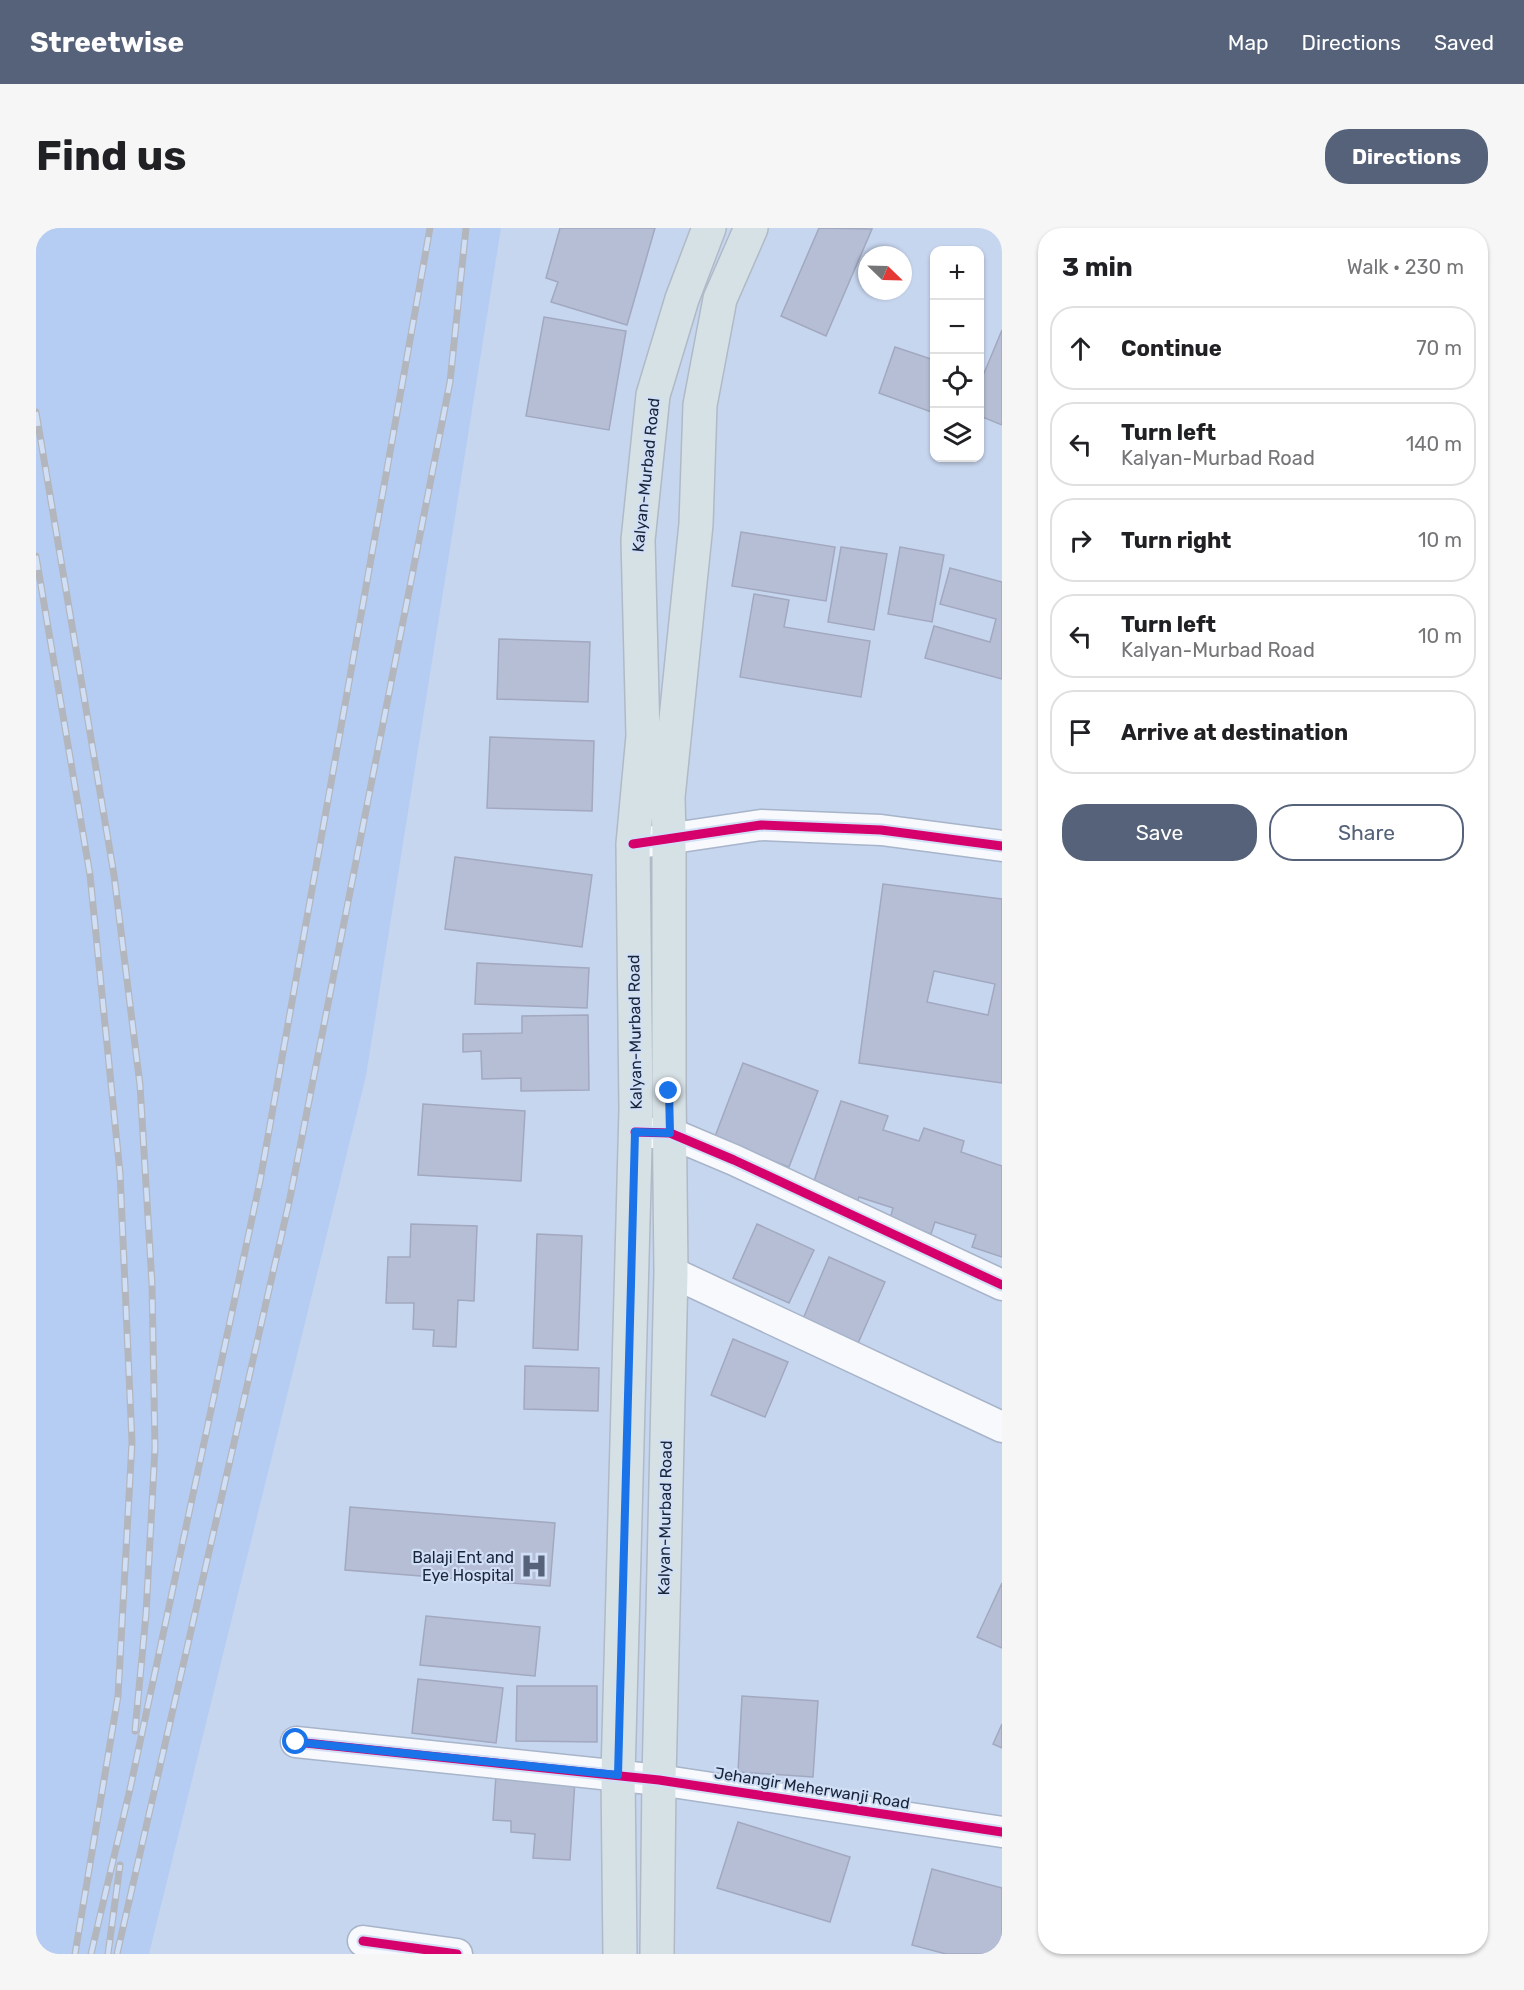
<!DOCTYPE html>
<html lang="en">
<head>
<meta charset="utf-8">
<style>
	:root { --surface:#fff; --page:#f6f6f6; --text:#202124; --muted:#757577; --line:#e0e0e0; --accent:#556279 }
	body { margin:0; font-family:Rubik,sans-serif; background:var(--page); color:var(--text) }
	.controls { position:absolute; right:18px; top:18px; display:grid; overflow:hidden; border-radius:12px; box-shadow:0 2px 4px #0004 }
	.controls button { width:54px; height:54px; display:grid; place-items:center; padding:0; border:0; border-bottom:2px solid var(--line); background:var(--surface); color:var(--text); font:30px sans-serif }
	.compass { position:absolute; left:822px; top:18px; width:54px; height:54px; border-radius:50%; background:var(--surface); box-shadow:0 2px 4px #0004; rotate:113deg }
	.stop { position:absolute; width:18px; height:18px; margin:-14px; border:4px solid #1a73e8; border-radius:50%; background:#fff }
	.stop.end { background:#1a73e8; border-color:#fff; box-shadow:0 2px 6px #0008 }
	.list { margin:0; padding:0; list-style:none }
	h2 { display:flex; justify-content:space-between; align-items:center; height:78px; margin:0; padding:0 24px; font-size:26px }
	h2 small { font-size:20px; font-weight:400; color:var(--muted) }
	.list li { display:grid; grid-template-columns:39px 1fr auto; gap:18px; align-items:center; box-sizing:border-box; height:84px; margin:0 12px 12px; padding:0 12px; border:2px solid var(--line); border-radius:24px }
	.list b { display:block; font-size:22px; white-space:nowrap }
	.list p { margin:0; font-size:20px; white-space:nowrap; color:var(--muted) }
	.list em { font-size:20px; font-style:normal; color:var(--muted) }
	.actions { display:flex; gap:12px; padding:18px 24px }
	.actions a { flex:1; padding:14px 0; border:2px solid var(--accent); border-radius:24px; text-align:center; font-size:21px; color:var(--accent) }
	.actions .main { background:var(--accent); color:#fff }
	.icon { flex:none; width:33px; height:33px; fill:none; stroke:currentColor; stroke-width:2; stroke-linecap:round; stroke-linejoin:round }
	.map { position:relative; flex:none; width:966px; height:1726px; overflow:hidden; border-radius:24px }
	header { display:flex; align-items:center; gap:36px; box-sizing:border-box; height:84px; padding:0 30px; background:var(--accent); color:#fff }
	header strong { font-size:28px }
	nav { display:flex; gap:33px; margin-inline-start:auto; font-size:21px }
	.intro { display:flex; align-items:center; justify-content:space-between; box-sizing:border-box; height:144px; padding:0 36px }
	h1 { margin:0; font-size:42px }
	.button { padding:15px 27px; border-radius:24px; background:var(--accent); color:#fff; font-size:21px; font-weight:700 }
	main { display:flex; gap:36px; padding:0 36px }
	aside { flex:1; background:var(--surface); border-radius:24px; box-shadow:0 2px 4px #0004 }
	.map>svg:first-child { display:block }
</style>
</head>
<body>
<header>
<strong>Streetwise</strong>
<nav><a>Map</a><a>Directions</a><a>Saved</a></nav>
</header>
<div class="intro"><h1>Find us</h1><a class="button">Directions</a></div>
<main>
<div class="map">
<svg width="966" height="1726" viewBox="0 0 966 1726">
	<rect width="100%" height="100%" fill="#c7d6ef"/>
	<polygon fill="#b6cdf3" points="0,0 465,0 330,848 113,1726 0,1726"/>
	<g fill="#b6bed5" stroke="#a1a8bf" stroke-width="1.5" fill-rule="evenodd">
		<polygon points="524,0 619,0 591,97 515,74 522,54 510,50"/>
		<polygon points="783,0 836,1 790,108 745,88"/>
		<polygon points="508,89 590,103 573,202 490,188"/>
		<polygon points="966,102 966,197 944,188 944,155"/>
		<polygon points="859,119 898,132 898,185 843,165"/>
		<polygon points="705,304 799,319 790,373 696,358"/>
		<polygon points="805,319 851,326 838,402 792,394"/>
		<polygon points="864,319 908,327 896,394 852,386"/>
		<polygon points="914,340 966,354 966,451 889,430 898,398 954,414 960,391 904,376"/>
		<polygon points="718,366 753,372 748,399 834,413 825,469 704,449"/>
		<polygon points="463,411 554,414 552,474 461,471"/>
		<polygon points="454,509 558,513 556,583 451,580"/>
		<polygon points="419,629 556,647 546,719 409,701"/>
		<path d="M847 656 966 671V855L823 835ZM898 743 959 756 952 787 891 774Z"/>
		<polygon points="441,735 553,740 551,780 439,776"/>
		<polygon points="552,787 553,862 485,863 485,850 446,851 445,823 427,824 427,806 486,805 486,788"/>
		<polygon points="707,835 782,863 753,939 678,911"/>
		<polygon points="805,873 852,888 847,902 883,913 888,900 928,913 925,924 966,938 966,1029 936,1019 940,1007 899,994 895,1006 854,991 857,980 823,969 821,974 776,959"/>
		<polygon points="387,876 489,883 485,953 382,947"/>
		<polygon points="375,996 441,998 438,1073 422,1072 420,1119 397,1118 398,1102 377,1101 378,1075 350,1075 352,1029 374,1029"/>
		<polygon points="721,996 778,1022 753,1075 697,1050"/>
		<polygon points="501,1006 546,1008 542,1122 497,1120"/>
		<polygon points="793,1029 849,1054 819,1122 764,1098"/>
		<polygon points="697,1111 752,1134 729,1189 675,1167"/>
		<polygon points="489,1138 563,1140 562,1183 488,1181"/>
		<polygon points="314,1279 519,1295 514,1358 309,1342"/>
		<polygon points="966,1355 966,1420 941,1409"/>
		<polygon points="390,1388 504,1399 499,1448 384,1437"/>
		<polygon points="382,1451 467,1460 460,1515 376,1505"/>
		<polygon points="481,1458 561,1458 561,1514 480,1513"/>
		<polygon points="706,1468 782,1473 777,1549 702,1544"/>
		<polygon points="966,1496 966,1520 957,1516"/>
		<polygon points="460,1547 539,1552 534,1632 497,1630 499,1606 475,1604 475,1593 457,1592"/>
		<polygon points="702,1594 814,1629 794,1694 681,1660"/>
		<polygon points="896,1641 966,1660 966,1726 910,1726 876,1717"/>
	</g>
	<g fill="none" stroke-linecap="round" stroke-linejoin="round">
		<defs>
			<g id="street">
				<polyline points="597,616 725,597 845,602 966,618"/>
				<polyline points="611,905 634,905 698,932 966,1057"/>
				<polyline points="635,1044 966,1199"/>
				<polyline points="260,1514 623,1552 966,1604"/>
				<polyline points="327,1713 421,1726"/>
			</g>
			<g id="primary">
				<polyline points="584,1726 582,1547 600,882 597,616 607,508 602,312 617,167 646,71 673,0"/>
				<polyline points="621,1726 623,1552 635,1044 633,863 633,610 632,569 660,296 664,177 684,71 715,0"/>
			</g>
		</defs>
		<use href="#street" stroke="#a7b4c9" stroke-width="33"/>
		<use href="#primary" stroke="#b0b9c6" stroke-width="36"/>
		<use href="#street" stroke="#f7f9fd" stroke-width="30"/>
		<use href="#primary" stroke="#d6e1e6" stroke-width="33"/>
		<defs>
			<g id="rail">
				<polyline points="0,184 78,647 104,857 116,1056 119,1220 110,1386 99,1503"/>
				<polyline points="0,328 54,647 84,945 96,1214 82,1468 39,1726"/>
				<polyline points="55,1726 94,1561 224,953 394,0"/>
				<polyline points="72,1726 84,1637"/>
				<polyline points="81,1726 254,970 414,154 430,0"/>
			</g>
		</defs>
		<use href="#rail" stroke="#b3b7bd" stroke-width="7"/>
		<use href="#rail" stroke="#d1dff6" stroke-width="4.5" stroke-dasharray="14" stroke-linecap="butt"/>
		<defs>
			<g id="cycleway">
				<polyline points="597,616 725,597 845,602 966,618"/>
				<polyline points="599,904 634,905 698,932 966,1057"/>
				<polyline points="260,1514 623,1552 966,1604"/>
				<polyline points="327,1713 421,1726"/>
			</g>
		</defs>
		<use href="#cycleway" stroke="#d1dff6" stroke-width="13"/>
		<use href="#cycleway" stroke="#d6006c" stroke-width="9"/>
	</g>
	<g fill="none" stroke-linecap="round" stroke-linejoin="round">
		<polyline stroke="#1a73e8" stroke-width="8" points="260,1514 582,1547 599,904 634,905 633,863"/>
	</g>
	<defs>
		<symbol id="hospital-bare" viewBox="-9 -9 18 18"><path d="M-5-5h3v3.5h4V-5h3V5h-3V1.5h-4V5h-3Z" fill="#556279" stroke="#d1dff6" stroke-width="2.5" paint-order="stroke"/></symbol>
	</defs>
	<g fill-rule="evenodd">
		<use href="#hospital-bare" x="479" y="1319" width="38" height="38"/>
	</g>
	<g text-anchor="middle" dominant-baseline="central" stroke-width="4.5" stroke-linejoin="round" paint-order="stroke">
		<g font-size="16" fill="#182439" stroke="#d1dff6">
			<text transform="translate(610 247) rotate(-84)">Kalyan-Murbad Road</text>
			<text transform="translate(599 804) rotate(-91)">Kalyan-Murbad Road</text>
			<text transform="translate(629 1290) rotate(-89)">Kalyan-Murbad Road</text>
			<text transform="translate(776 1560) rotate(9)">Jehangir Meherwanji Road</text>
		</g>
		<g font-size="16" fill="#182439" stroke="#d1dff6" text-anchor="end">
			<text x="478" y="1329">Balaji Ent and<tspan x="478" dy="18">Eye Hospital</tspan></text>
		</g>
	</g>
</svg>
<div class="controls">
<button>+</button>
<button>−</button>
<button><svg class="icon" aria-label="locate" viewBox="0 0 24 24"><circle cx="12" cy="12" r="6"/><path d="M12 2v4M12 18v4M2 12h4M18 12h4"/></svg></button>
<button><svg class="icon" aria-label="layers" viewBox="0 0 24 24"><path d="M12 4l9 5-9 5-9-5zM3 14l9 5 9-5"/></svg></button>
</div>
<svg class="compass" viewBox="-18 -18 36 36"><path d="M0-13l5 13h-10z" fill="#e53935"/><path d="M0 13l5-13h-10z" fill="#757577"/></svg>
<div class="stop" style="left:260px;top:1514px"></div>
<div class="stop end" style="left:633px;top:863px"></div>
</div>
<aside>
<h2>3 min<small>Walk · 230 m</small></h2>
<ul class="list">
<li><svg class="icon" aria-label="ahead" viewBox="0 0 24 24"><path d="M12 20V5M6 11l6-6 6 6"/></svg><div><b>Continue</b></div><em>70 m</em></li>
<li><svg class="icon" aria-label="left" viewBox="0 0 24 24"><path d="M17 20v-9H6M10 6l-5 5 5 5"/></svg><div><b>Turn left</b><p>Kalyan-Murbad Road</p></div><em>140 m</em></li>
<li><svg class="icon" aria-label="right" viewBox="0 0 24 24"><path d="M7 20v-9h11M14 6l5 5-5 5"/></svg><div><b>Turn right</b></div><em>10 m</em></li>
<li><svg class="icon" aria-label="left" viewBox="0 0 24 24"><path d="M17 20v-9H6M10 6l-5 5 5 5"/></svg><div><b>Turn left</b><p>Kalyan-Murbad Road</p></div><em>10 m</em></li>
<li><svg class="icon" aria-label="arrive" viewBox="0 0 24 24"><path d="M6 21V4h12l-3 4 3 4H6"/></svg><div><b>Arrive at destination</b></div></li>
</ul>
<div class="actions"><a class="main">Save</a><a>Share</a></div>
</aside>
</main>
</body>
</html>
